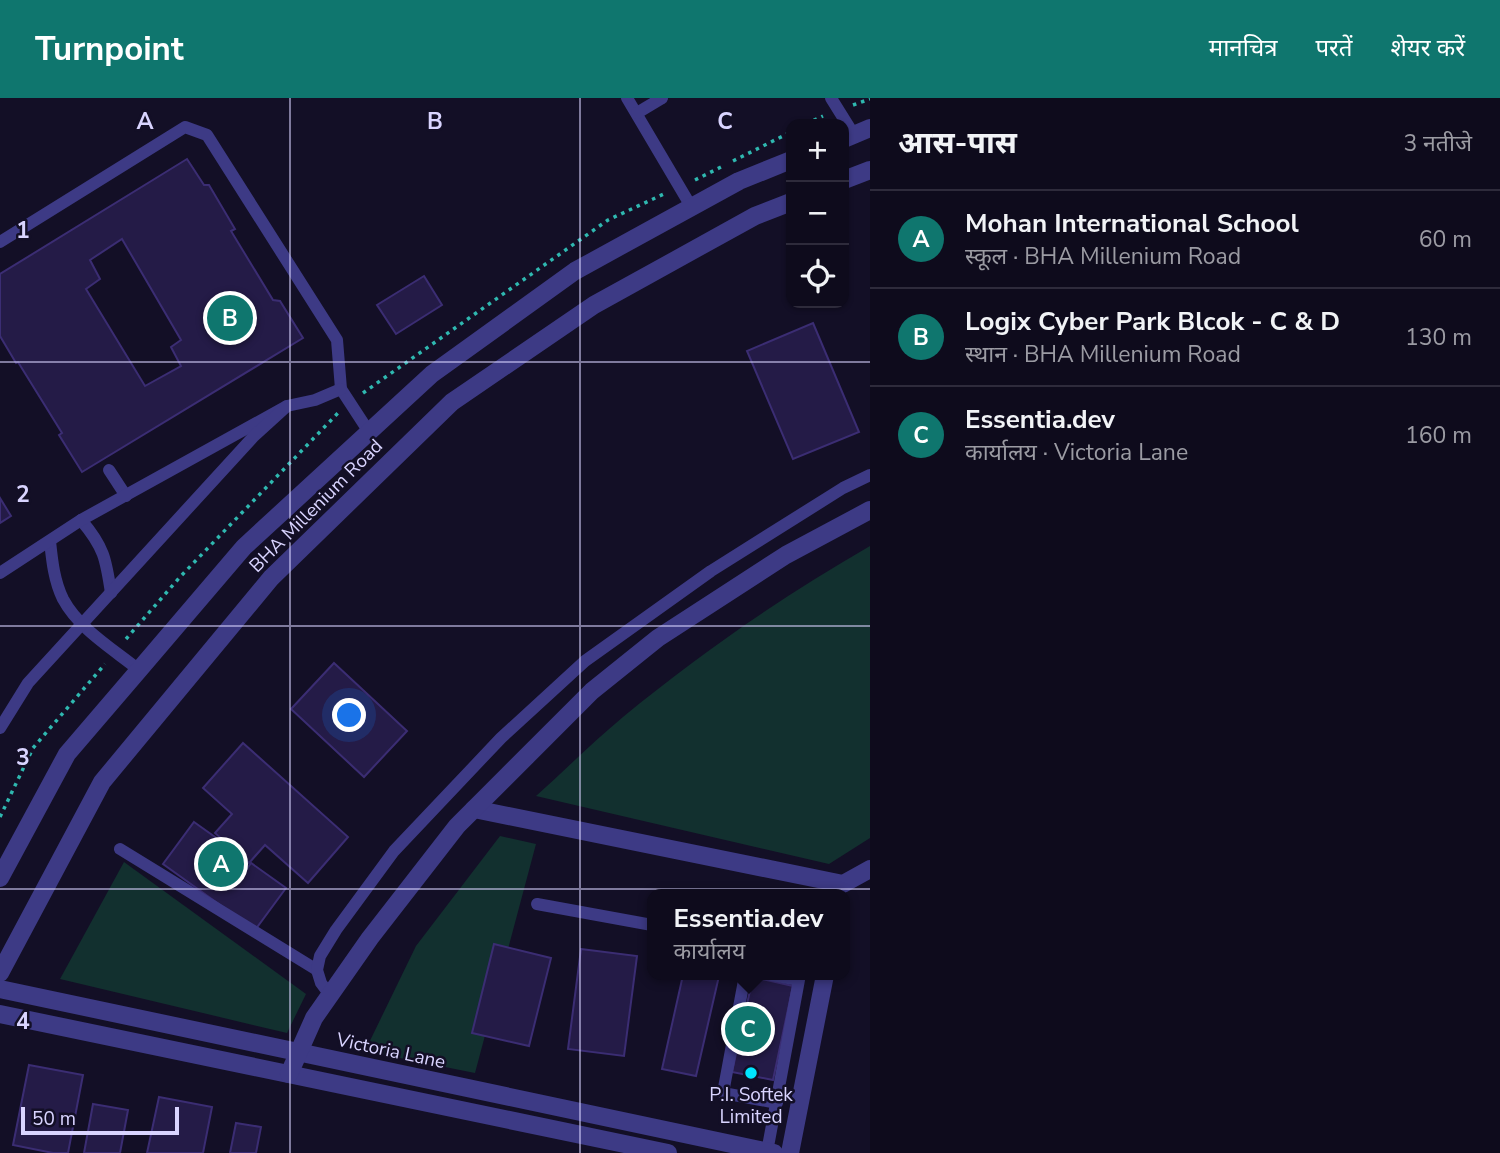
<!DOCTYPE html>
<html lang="hi">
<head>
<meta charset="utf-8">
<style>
	:root { --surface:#0e0b1c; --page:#171425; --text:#f1f3f6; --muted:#9b9ba3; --line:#2e2b3b; --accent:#0f766e }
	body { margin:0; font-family:"Nunito Sans","Noto Sans Devanagari",sans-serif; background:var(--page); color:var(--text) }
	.controls { position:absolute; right:21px; top:21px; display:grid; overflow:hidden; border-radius:14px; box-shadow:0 2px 5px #0004 }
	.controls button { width:63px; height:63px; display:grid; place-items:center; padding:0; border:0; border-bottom:2px solid var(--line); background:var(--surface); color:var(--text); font:35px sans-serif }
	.scale { position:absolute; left:21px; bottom:18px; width:158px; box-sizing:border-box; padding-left:7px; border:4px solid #d9d4ff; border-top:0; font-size:19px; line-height:24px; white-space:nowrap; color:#d9d4ff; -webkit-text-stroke:5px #130f26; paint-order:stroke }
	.you { position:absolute; left:350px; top:618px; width:24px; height:24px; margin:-18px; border:5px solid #fff; border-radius:50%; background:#1a73e8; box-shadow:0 0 0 10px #1a73e833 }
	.badge { display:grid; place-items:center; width:46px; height:46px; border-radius:50%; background:var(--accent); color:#fff; font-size:23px; font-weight:700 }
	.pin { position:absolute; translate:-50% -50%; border:4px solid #fff; box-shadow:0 2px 7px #0006 }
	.popup { position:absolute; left:647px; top:791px; width:203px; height:91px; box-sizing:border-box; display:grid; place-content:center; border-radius:14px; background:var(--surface); filter:drop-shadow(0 2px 5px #0005); font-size:23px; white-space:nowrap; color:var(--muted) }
	.popup b { font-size:26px; color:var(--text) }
	.popup::after { content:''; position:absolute; left:50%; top:100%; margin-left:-14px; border:14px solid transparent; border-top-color:var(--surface) }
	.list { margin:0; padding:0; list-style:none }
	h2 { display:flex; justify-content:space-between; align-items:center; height:91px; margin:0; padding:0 28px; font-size:30px }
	h2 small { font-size:23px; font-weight:400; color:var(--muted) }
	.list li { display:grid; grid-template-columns:46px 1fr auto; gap:21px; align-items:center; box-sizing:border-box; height:98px; padding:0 28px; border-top:2px solid var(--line) }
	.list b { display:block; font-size:26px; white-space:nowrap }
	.list p { margin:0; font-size:23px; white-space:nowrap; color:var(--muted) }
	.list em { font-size:23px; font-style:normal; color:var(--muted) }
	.icon { flex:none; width:38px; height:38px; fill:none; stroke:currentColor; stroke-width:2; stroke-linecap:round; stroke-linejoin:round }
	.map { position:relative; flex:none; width:870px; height:1055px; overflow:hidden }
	header { display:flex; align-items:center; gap:42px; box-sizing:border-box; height:98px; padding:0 35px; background:var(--accent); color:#fff }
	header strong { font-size:33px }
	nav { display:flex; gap:38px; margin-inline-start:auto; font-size:24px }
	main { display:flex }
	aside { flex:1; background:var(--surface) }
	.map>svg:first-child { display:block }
</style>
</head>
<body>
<header>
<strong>Turnpoint</strong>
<nav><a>मानचित्र</a><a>परतें</a><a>शेयर करें</a></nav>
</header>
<main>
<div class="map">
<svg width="870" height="1055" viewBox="0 0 870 1055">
	<rect width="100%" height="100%" fill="#130f26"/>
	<g fill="#12302f">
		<path d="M870 448V740L829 766 536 698C565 672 593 644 623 619 701 555 783 498 870 448Z"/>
		<polygon points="500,738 536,746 475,975 365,953 416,848"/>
		<polygon points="124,764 306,896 287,935 60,881"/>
	</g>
	<g fill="#241b47" stroke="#3b2d73" stroke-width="2" fill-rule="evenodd">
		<path d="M187 61 204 87H209L235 131 231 133 273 202 280 203 303 240 82 374 59 337 62 335 18 264 16 265 0 238V176ZM122 141 181 242 171 249 181 268 145 288 86 191 100 181 90 162Z"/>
		<polygon points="424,178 442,207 396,236 377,207"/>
		<polygon points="813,225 859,334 793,361 747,253"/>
		<polygon points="0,400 11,418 0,425"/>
		<polygon points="334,565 407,633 364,679 291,611"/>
		<polygon points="243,645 348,739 308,785 265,747 249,765 215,735 232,716 203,690"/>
		<polygon points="194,724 222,744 212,757 242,778 251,765 286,790 255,832 163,766"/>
		<polygon points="494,846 551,860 529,948 472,935"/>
		<polygon points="581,851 637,858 624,958 568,951"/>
		<polygon points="683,877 719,878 696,978 662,971"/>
		<polygon points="753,879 793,888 773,982 732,974"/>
		<polygon points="29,967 83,977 68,1055 53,1055 13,1047"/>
		<polygon points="159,999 212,1009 203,1055 147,1055"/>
		<polygon points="93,1006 128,1012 120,1055 84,1055"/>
		<polygon points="236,1025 261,1029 256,1055 230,1055"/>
	</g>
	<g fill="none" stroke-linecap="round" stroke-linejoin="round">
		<g stroke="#2fb8b0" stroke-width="3.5" stroke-dasharray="3.5 5" stroke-linecap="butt">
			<polyline points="853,7 870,1"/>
			<polyline points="806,26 823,18"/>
			<polyline points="733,63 791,34"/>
			<polyline points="695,82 723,68"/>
			<polyline points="363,295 608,122 666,95"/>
			<polyline points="126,541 180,479 338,315"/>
			<polyline points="0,719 33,650 105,566"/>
		</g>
		<g stroke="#3d3a85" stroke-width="12">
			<polyline points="627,0 692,110"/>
			<polyline points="831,0 854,37"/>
			<polyline points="637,15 662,0"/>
			<polyline points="0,144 185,29 207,37 337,242 341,291 369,334"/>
			<polyline points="109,372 126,398"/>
			<path d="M81 422C104 449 106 461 111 495"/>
			<path d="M50 443C52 462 54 483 63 501 79 531 113 551 139 572"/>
			<polyline points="0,475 81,422 287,308 315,302 341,291"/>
			<polyline points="0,630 28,585 254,338 287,308"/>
			<polyline points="120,751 317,872"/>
			<polyline points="537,806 652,827"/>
			<polyline points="745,877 723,995 777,1005"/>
			<polyline points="330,897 321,885 317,872 320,858 336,832 394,753 501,640 585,563 711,473 843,390 870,377"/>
			<polyline points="767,1054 799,882 772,877"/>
		</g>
		<g stroke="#3d3a85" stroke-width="18">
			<polyline points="844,41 870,30"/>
			<polyline points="844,82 870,72"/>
			<polyline points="474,711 843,786 870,771"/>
			<polyline points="0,780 67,656 139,572 244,449 432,276 575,173 739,83 791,62"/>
			<polyline points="0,875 102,684 271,480 452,304 594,207 755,118 791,104"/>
			<polyline points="0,891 774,1055"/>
			<polyline points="0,916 668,1055"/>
			<polyline points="289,976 314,920 370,840 457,728 592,593 658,540 786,457 870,412"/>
			<polyline points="790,1055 825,877"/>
		</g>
	</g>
	<path fill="none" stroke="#d9d4ff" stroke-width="2" stroke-opacity="0.55" d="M290 0V1055M580 0V1055M0 264H870M0 528H870M0 791H870"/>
	<circle fill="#00e5ff" stroke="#130f26" stroke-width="2.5" cx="751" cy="975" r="7"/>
	<g text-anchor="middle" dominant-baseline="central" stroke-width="5" stroke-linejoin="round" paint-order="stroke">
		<g font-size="19" fill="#d9d4ff" stroke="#130f26">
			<text transform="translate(316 408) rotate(-45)">BHA Millenium Road</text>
			<text transform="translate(391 953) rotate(12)">Victoria Lane</text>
		</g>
		<g font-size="19" fill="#d9d4ff" stroke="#130f26">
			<text x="751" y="997">P.I. Softek<tspan x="751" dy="22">Limited</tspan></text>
		</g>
	</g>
	<g font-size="23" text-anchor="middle" font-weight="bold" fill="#d9d4ff" stroke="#130f26" stroke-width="5" stroke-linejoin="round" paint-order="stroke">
		<text x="145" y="31">A</text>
		<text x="435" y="31">B</text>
		<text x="725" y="31">C</text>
		<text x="23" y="140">1</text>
		<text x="23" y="404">2</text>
		<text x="23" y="667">3</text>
		<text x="23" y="931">4</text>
	</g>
</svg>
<div class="controls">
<button>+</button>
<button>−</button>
<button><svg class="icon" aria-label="locate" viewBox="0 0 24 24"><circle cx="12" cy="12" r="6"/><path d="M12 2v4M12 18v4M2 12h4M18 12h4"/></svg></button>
</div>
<div class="scale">50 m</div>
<div class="you"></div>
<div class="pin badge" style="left:221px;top:766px">A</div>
<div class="pin badge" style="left:230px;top:220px">B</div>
<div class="pin badge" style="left:748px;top:931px">C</div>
<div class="popup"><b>Essentia.dev</b>कार्यालय</div>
</div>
<aside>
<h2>आस-पास<small>3 नतीजे</small></h2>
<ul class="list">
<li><span class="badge">A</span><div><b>Mohan International School</b><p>स्कूल · BHA Millenium Road</p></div><em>60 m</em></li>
<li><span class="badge">B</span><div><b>Logix Cyber Park Blcok - C &amp; D</b><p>स्थान · BHA Millenium Road</p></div><em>130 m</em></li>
<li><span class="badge">C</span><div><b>Essentia.dev</b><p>कार्यालय · Victoria Lane</p></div><em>160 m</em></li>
</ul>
</aside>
</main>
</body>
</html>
